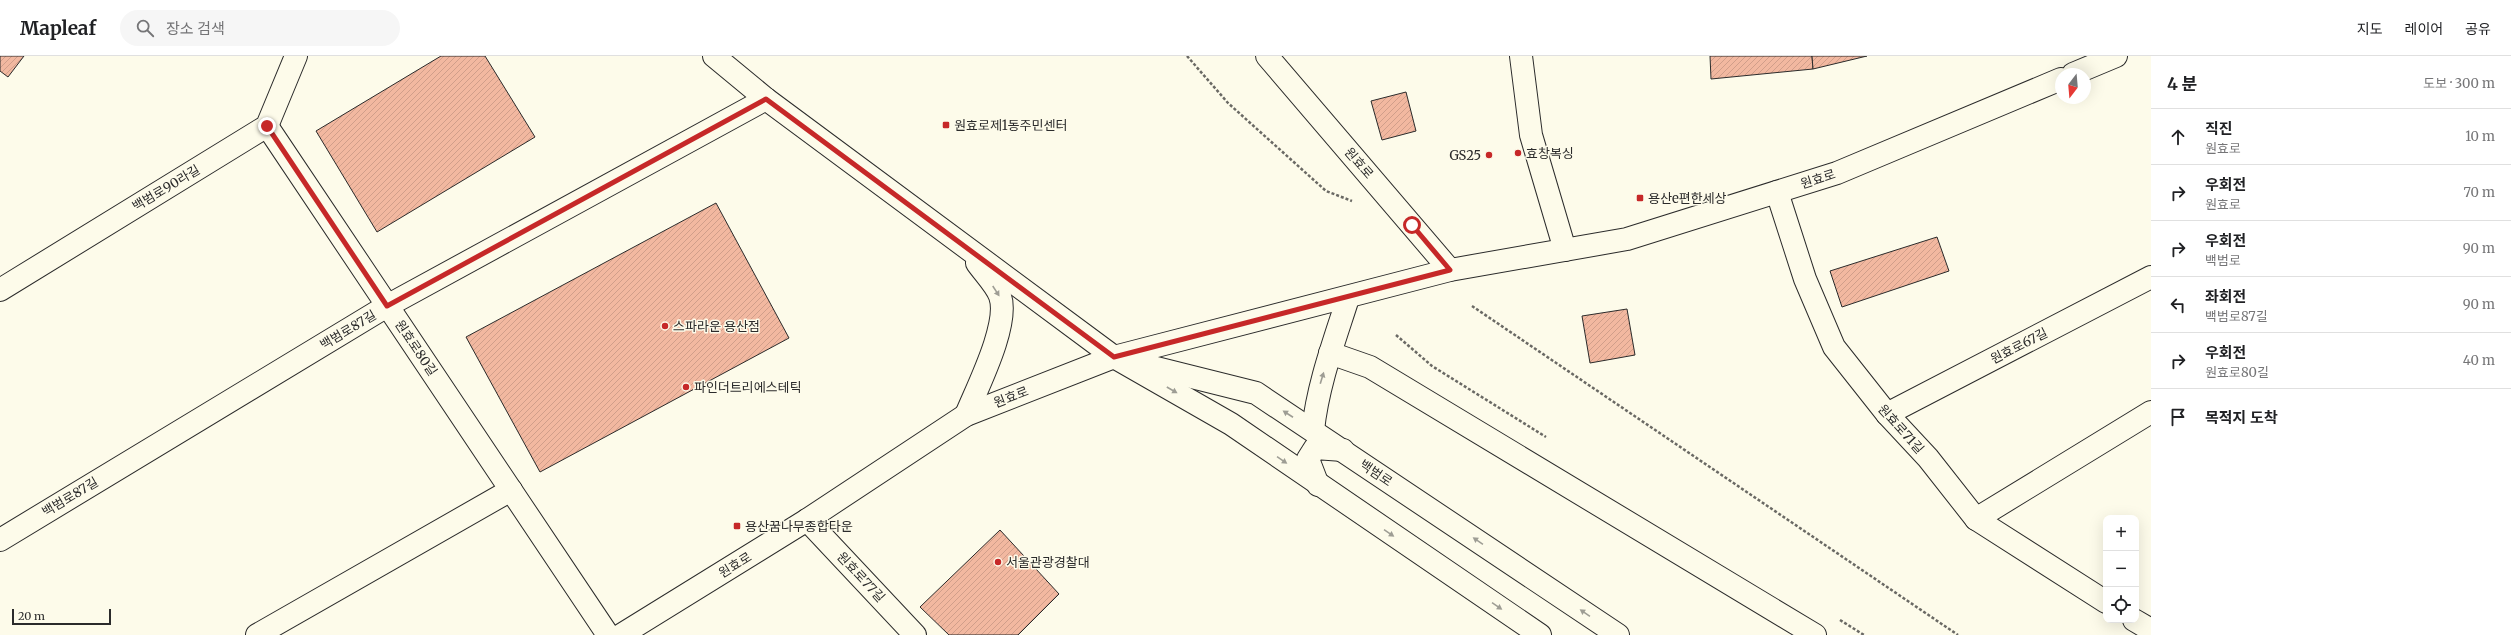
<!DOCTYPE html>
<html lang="ko">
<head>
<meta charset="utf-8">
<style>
	:root { --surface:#fff; --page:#f6f6f6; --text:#202124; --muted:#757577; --line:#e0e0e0 }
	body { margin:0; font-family:Merriweather,"Noto Sans KR",serif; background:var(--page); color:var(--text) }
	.controls { position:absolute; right:12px; bottom:12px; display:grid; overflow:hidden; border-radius:8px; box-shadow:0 4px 16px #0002 }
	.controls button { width:36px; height:36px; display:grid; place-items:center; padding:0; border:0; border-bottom:1px solid var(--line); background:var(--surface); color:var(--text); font:20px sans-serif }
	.compass { position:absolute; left:2055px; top:12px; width:36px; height:36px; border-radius:50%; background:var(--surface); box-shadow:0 4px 16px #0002; rotate:196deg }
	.scale { position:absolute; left:12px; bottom:10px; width:99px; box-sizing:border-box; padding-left:4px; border:2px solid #2b2b2b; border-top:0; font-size:11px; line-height:14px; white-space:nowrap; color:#2b2b2b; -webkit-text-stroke:3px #fdfbea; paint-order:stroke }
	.stop { position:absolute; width:12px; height:12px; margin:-9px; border:3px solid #c62828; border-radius:50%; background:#fff }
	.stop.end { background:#c62828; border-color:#fff; box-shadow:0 1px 4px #0008 }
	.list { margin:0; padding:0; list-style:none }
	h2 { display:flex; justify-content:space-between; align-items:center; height:52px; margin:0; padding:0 16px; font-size:17px }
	h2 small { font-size:13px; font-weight:400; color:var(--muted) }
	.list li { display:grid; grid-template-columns:26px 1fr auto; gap:12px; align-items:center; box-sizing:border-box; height:56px; padding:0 16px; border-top:1px solid var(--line) }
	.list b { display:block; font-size:15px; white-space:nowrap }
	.list p { margin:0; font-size:13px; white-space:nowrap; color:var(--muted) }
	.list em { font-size:13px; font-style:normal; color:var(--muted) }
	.icon { flex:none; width:22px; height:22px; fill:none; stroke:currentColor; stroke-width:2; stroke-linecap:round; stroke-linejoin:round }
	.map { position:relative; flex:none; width:2151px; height:579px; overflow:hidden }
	header { display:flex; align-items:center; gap:24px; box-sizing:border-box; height:56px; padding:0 20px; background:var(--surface); border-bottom:1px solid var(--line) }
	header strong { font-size:19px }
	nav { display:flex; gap:22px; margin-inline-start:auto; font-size:14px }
	.search { width:280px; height:36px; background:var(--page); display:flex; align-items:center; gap:10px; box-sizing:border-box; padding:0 14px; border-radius:22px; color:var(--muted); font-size:15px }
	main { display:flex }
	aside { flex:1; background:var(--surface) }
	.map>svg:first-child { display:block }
</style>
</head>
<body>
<header>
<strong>Mapleaf</strong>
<div class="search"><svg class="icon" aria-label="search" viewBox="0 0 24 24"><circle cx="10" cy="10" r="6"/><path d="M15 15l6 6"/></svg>장소 검색</div>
<nav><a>지도</a><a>레이어</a><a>공유</a></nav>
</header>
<main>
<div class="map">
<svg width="2151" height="579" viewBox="0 0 2151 579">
	<defs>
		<pattern id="building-hatch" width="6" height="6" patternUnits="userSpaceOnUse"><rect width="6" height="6" fill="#f2b8a0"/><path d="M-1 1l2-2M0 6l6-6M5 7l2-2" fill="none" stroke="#d09e8a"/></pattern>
	</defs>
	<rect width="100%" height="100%" fill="#fdfbea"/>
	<g fill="url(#building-hatch)" stroke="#2b2b2b">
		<polygon points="0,0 24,0 8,21 0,15"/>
		<polygon points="441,0 485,0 535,81 377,176 316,75"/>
		<polygon points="1710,0 1812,0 1813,13 1711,23"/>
		<polygon points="1812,0 1867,0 1813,13"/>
		<polygon points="1406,36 1416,75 1382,84 1371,45"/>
		<polygon points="716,147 789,282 540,416 466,281"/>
		<polygon points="1937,181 1949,215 1842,251 1830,215"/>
		<polygon points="1627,253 1635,299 1590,307 1582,260"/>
		<polygon points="1000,474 1059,538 1018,579 949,579 920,551"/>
	</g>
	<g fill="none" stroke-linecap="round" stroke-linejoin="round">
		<defs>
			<g id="minor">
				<polyline points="1267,0 1450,214"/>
				<polyline points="1521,0 1531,79 1565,194"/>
				<polyline points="267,70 608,579"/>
				<polyline points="1777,136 1805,223 1834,291 1887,358 1928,402 1976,463 2106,546"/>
				<polyline points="0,234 267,70 296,0"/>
				<polyline points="1330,297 1370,311 1815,579"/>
				<polyline points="1887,358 2151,221"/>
				<polyline points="1976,463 2151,356"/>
				<polyline points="807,464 915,579"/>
				<polyline points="0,484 387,250 766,43"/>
				<polyline points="2134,564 2151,574"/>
				<polyline points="257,579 511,434"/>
			</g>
			<g id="major">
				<polyline points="714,0 766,43 1114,301 1231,368 1540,579"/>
				<polyline points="2073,18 2116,0"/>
				<polyline points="1140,308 1256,337 1618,579"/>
				<path d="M966 359C977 332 1010 268 1000 240 996 229 984 217 977 207"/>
				<path d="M1313 374C1318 328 1334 286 1348 242"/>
				<polyline points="1318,429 1308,403 1315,392 1343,394"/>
				<polyline points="621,579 807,464 966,359 1114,301 1450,214 1627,183 1837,117 2061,23"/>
			</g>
		</defs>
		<use href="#minor" stroke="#2b2b2b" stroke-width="24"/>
		<use href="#major" stroke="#2b2b2b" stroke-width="24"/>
		<g stroke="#6a6964" stroke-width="2.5" stroke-dasharray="3 2" stroke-linecap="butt">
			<polyline points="1187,0 1228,47 1326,135 1352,145"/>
			<polyline points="1472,250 1958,579"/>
			<polyline points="1396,279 1432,310 1546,381"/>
			<polyline points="1840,564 1864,579"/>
		</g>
		<use href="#minor" stroke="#fdfbea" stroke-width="22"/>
		<use href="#major" stroke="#fdfbea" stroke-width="22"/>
	</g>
	<defs><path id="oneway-solid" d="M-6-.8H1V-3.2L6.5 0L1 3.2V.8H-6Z"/></defs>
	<g fill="#9e9d94">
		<use href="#oneway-solid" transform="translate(996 235) rotate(57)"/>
		<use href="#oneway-solid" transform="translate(1322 322) rotate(-73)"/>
		<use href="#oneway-solid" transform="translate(1172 334) rotate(30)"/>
		<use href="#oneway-solid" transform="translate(1288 358) rotate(-147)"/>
		<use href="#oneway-solid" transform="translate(1282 404) rotate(34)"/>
		<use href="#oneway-solid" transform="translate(1389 477) rotate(34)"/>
		<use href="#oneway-solid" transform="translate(1478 485) rotate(-146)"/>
		<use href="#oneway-solid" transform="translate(1497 550) rotate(34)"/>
		<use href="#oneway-solid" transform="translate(1585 557) rotate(-146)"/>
	</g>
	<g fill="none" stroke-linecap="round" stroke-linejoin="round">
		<polyline stroke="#c62828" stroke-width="5" points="267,70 387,250 766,43 1114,301 1450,214 1412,169"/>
	</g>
	<g fill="#c62828" stroke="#fdfbea" stroke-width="1.5">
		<rect x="942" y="65" width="8" height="8" rx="2"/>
		<circle cx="1518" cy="97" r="4"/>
		<circle cx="1489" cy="99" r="4"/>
		<rect x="1636" y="138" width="8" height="8" rx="2"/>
		<circle cx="665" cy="270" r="4"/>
		<circle cx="686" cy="331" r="4"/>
		<rect x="733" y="466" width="8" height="8" rx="2"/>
		<circle cx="998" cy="506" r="4"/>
	</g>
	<g text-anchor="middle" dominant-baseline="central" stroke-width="3" stroke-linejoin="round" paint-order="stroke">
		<g font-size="13" fill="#2b2b2b" stroke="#fdfbea" text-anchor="start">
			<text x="954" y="69">원효로제1동주민센터</text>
			<text x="1526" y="97">효창복싱</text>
			<text x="1481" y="99" text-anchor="end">GS25</text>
			<text x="1648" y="142">용산e편한세상</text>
			<text x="673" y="270">스파라운 용산점</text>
			<text x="694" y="331">파인더트리에스테틱</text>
			<text x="745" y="470">용산꿈나무종합타운</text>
			<text x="1006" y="506">서울관광경찰대</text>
		</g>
		<g font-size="13" fill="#2b2b2b" stroke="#fdfbea">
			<text transform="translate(1359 107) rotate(49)">원효로</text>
			<text transform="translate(1818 123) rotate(-18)">원효로</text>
			<text transform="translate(166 132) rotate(-31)">백범로90라길</text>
			<text transform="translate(348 274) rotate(-31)">백범로87길</text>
			<text transform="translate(2019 290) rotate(-27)">원효로67길</text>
			<text transform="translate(416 292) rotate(56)">원효로80길</text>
			<text transform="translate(1011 341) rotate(-21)">원효로</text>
			<text transform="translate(1901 373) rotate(48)">원효로71길</text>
			<text transform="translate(1376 417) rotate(34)">백범로</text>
			<text transform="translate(70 441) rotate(-31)">백범로87길</text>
			<text transform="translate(735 509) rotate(-32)">원효로</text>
			<text transform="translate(861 521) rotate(47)">원효로77길</text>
		</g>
	</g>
</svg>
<div class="controls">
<button>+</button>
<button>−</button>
<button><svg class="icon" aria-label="locate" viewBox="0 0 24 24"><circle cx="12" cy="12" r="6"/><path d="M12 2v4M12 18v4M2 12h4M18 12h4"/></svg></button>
</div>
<svg class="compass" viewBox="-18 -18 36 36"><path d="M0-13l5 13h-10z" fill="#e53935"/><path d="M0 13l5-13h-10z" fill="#757577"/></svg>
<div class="scale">20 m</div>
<div class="stop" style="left:1412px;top:169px"></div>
<div class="stop end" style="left:267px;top:70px"></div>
</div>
<aside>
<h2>4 분<small>도보 · 300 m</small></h2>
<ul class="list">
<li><svg class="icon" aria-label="ahead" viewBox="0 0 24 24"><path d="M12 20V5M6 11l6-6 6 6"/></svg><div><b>직진</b><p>원효로</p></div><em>10 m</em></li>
<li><svg class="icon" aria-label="right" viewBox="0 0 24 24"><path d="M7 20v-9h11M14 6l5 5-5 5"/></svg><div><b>우회전</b><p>원효로</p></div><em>70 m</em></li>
<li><svg class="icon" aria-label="right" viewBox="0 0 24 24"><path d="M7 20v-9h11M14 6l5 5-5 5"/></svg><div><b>우회전</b><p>백범로</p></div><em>90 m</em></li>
<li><svg class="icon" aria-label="left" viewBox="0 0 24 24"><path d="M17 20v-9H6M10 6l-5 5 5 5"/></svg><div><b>좌회전</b><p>백범로87길</p></div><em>90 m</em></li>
<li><svg class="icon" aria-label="right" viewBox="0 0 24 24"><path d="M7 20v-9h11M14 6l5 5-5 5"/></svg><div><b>우회전</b><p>원효로80길</p></div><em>40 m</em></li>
<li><svg class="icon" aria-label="arrive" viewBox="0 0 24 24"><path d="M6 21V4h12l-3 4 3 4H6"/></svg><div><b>목적지 도착</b></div></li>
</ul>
</aside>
</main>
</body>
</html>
